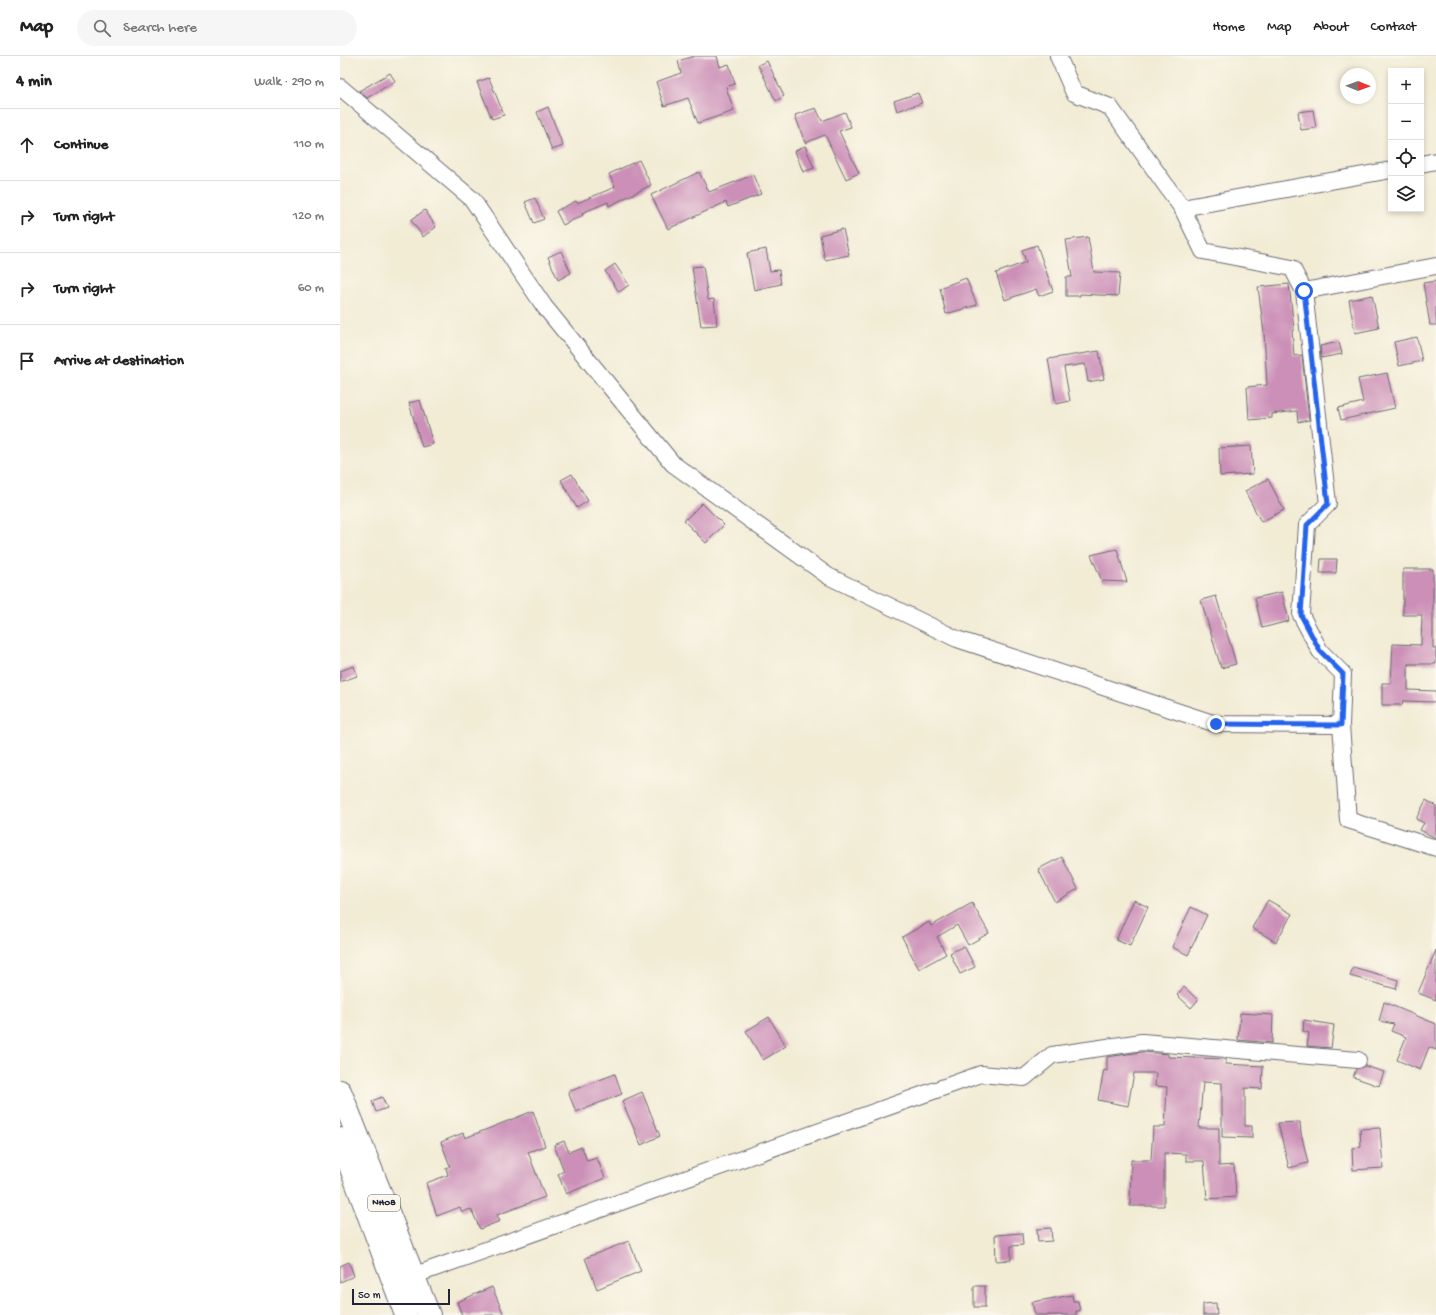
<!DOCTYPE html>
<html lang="en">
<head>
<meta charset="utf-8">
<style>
	:root { --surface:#fff; --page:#f6f6f6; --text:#222; --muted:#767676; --line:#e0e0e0 }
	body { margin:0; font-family:"Gochi Hand",sans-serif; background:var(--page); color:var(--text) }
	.controls { position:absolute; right:12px; top:12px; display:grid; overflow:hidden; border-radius:0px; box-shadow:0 2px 6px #0003 }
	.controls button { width:36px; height:36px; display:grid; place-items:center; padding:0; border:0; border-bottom:1px solid var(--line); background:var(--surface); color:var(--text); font:20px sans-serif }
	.compass { position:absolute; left:1000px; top:12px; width:36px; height:36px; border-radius:50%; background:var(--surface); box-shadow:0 2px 6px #0003; rotate:91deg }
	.scale { position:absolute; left:12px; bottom:10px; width:98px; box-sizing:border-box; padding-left:4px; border:2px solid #22223b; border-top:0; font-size:11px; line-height:14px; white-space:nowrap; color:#22223b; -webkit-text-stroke:3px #fbf7ec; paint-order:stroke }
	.stop { position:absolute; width:12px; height:12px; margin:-9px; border:3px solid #2563eb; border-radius:50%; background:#fff }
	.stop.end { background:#2563eb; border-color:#fff; box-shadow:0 1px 4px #0008 }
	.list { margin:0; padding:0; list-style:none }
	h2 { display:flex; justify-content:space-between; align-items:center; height:52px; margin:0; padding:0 16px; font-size:17px }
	h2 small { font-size:13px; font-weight:400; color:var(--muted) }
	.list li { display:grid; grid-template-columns:26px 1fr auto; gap:12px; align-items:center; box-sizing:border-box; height:72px; padding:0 16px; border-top:1px solid var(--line) }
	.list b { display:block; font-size:15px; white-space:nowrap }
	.list em { font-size:13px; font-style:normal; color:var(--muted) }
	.icon { flex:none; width:22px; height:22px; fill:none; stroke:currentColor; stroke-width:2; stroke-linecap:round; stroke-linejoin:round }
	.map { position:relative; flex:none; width:1096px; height:1259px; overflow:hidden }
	header { display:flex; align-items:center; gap:24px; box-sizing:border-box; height:56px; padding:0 20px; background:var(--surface); border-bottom:1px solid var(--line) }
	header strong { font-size:19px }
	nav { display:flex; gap:22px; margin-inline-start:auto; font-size:14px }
	.search { width:280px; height:36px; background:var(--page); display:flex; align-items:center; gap:10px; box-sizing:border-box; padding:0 14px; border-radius:22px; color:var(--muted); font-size:15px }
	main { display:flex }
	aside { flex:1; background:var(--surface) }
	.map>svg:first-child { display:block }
</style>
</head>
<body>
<header>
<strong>Map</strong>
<div class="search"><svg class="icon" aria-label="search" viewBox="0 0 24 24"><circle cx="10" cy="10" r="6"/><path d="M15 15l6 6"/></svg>Search here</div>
<nav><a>Home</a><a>Map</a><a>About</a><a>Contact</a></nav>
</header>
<main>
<aside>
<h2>4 min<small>Walk · 290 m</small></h2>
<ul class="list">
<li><svg class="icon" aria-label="ahead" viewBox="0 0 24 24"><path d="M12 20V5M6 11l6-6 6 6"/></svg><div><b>Continue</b></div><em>110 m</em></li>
<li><svg class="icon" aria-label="right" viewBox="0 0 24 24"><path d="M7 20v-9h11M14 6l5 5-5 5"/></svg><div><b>Turn right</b></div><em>120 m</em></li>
<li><svg class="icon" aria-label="right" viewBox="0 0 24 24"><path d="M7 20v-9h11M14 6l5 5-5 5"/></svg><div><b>Turn right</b></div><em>60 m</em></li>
<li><svg class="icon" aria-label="arrive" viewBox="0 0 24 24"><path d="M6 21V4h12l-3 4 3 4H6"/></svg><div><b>Arrive at destination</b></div></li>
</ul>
</aside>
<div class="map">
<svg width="1096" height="1259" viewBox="0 0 1096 1259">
	<rect width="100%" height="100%" fill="#fbf7ec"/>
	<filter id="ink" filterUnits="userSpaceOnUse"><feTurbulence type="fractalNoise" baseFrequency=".025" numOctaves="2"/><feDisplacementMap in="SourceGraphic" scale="8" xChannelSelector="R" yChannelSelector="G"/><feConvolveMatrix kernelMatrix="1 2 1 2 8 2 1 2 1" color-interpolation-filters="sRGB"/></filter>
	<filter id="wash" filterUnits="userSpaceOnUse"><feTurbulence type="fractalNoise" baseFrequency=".012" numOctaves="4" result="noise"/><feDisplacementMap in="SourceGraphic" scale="16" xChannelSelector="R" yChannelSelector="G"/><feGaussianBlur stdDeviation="0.9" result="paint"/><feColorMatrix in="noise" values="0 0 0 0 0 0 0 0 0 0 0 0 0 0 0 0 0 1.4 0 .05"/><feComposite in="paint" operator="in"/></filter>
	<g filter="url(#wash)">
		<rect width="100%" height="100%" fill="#f2ecd5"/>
		<g id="blocks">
			<g fill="#cc90b8">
				<polygon points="355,0 377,0 380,11 389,8 395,28 386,31 394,55 358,67 348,42 324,50 316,26 341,17 338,5"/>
				<polygon points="427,5 444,40 436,45 418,9"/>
				<polygon points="50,17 55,25 27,42 19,35"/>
				<polygon points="149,22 164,59 152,63 137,26"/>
				<polygon points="578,37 582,47 557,55 554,45"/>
				<polygon points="208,51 223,90 212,94 197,56"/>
				<polygon points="476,52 482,65 505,56 511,71 499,75 519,117 506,123 485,79 465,87 455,59"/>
				<polygon points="973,54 976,72 961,74 958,56"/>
				<polygon points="465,90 474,112 463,116 455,95"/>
				<polygon points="299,104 311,129 269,150 268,146 242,157 243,159 223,169 216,155 236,145 237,147 275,131 269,118"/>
				<polygon points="359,116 369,136 413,119 421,138 388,151 386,146 328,173 311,139"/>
				<polygon points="195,142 204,163 194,167 185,146"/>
				<polygon points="85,154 96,171 83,181 71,164"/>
				<polygon points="503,173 509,199 485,204 480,179"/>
				<polygon points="748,181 754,216 780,217 778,240 740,238 740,240 726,240 726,221 732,221 726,184"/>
				<polygon points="697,189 713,235 699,240 696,233 665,244 656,217 686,206 682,194"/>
				<polygon points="426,193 430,215 439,214 441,228 414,234 407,197"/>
				<polygon points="221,195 231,217 218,224 208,201"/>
				<polygon points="275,208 289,229 279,236 265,215"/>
				<polygon points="363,210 368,244 374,243 377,269 361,270 352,211"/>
				<polygon points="626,222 637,249 606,258 600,232"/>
				<polygon points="1096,225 1096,269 1090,269 1083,227"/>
				<polygon points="949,228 954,274 952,274 954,300 962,299 969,364 958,366 957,355 932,358 932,362 909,364 907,331 927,329 924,277 918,231"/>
				<polygon points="1032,239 1039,272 1015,277 1009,244"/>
				<polygon points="1077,281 1082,305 1059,310 1054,286"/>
				<polygon points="999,286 1002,298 981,302 980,290"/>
				<polygon points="759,295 764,323 748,326 745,308 724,311 730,345 716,348 708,303"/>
				<polygon points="1047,317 1055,352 1001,364 998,352 1023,346 1018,323"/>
				<polygon points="80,344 93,388 82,391 69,347"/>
				<polygon points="911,390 913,418 880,420 879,392"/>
				<polygon points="232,418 248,445 237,452 221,424"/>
				<polygon points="928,423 944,454 921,466 905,435"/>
				<polygon points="362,447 384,469 366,487 344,465"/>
				<polygon points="777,493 787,526 762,525 751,499"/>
				<polygon points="981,503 997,503 996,517 980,517"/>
				<polygon points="1063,513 1093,513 1093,592 1096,592 1096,608 1068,608 1068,634 1096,635 1096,646 1063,645 1062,649 1042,649 1042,627 1051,627 1053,588 1081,589 1082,559 1063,559"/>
				<polygon points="942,536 949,565 922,572 915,542"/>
				<polygon points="876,540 896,608 881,612 861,544"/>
				<polygon points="14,610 17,620 0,626 0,615"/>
				<polygon points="1086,744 1096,750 1096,782 1080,774 1084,767 1076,763"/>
				<polygon points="722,801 738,833 715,846 698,813"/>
				<polygon points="794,844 808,851 790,890 776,884"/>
				<polygon points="928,844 952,858 936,886 912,872"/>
				<polygon points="632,847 649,877 628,889 617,869 597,881 606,898 579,913 562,881 589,866 591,870"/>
				<polygon points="851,851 867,859 848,899 832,891"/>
				<polygon points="624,890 635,911 620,918 610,897"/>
				<polygon points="1096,894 1096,944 1078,937"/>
				<polygon points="1013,911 1058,924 1056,933 1010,920"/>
				<polygon points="844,931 858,944 851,952 837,939"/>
				<polygon points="1044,946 1096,968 1096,994 1089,991 1080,1014 1057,1004 1066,981 1051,975 1054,968 1039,965"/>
				<polygon points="900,957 933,959 932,987 898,984"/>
				<polygon points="429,961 446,990 423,1004 406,975"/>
				<polygon points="964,964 994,969 991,992 967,990 969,977 963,975"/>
				<polygon points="802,996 828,998 828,1001 886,1003 886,1008 923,1010 922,1033 905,1032 905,1070 912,1070 912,1082 882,1081 882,1027 863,1026 859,1072 879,1072 879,1110 894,1109 896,1141 867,1143 864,1105 846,1105 846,1098 824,1097 824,1150 790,1150 791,1104 811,1104 813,1071 825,1071 827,1031 815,1030 816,1017 794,1017 788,1050 758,1044 764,1014 767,1015 767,1001"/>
				<polygon points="1025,1010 1044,1016 1039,1030 1013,1021 1016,1013"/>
				<polygon points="275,1018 282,1038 236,1056 228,1036"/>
				<polygon points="302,1036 320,1080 301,1089 282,1045"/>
				<polygon points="42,1041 47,1052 36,1056 32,1045"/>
				<polygon points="193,1055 205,1090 188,1096 205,1141 157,1159 160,1165 140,1173 131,1153 122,1156 120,1151 97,1160 86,1127 108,1119 106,1112 110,1110 101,1086 123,1077 125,1082"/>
				<polygon points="960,1066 961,1077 968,1107 949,1112 938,1067"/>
				<polygon points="1040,1072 1043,1112 1013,1114 1012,1092 1021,1091 1020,1073"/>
				<polygon points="224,1085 229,1096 242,1091 247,1105 257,1102 265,1122 226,1138 218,1118 224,1115 214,1089"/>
				<polygon points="711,1172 712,1185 698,1186 697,1173"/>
				<polygon points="682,1177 683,1189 671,1190 671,1204 656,1205 655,1179"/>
				<polygon points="289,1185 301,1215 257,1233 245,1202"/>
				<polygon points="9,1206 14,1220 0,1226 0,1210"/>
				<rect x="634" y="1230" width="11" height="21"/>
				<polygon points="152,1231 164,1259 122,1259 117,1246"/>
				<polygon points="732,1239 733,1245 738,1245 740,1255 736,1255 736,1259 695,1259 692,1246"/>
				<polygon points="876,1247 877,1259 863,1259 863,1248"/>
			</g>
		</g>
	</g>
	<g filter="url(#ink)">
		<use href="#blocks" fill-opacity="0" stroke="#6b6971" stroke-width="1"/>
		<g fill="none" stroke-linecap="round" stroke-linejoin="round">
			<defs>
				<g id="minor">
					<polyline points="718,0 734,37 770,51 842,152 863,195 952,212 964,235 988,448 967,469 961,559 980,595 1003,618 1001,669 1008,764 1096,792"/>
					<polyline points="0,31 132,143 204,250 333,408 488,520 617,583 876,668 1001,669"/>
					<polyline points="1081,108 1096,105"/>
					<polyline points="842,152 1051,114"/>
					<polyline points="964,235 1096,210"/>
					<polyline points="64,1223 641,1018 684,1022 712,999 802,986 1018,1004"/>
				</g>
				<g id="highway">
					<polyline points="0,1035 89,1259"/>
					<polyline points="0,1083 66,1259"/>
				</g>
			</defs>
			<use href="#minor" stroke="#6b6971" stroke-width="18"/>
			<use href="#highway" stroke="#6b6971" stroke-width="24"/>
			<use href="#minor" stroke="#fff" stroke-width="16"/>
			<use href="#highway" stroke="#fff" stroke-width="22"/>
		</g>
	</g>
	<g fill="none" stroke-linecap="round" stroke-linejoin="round" filter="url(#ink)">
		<polyline stroke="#2563eb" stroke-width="5" points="876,668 1001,669 1003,618 980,595 961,559 967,469 988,448 964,235"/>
	</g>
	<g text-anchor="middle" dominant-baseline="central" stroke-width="3" stroke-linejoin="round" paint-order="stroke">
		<rect fill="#fbf7ec" stroke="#636270" stroke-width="1" x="28" y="1139" width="32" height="16" rx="3"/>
		<g font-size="10" font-weight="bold" fill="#22223b">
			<text x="44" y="1147">NH08</text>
		</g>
	</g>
</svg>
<div class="controls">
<button>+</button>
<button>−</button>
<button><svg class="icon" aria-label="locate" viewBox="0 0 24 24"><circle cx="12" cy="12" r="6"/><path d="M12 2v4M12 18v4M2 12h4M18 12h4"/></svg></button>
<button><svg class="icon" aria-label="layers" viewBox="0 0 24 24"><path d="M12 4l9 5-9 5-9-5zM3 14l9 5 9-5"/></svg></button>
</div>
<svg class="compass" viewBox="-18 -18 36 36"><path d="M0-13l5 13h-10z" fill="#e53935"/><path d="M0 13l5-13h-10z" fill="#767676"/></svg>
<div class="scale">50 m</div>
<div class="stop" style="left:964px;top:235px"></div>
<div class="stop end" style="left:876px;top:668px"></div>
</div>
</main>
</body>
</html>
